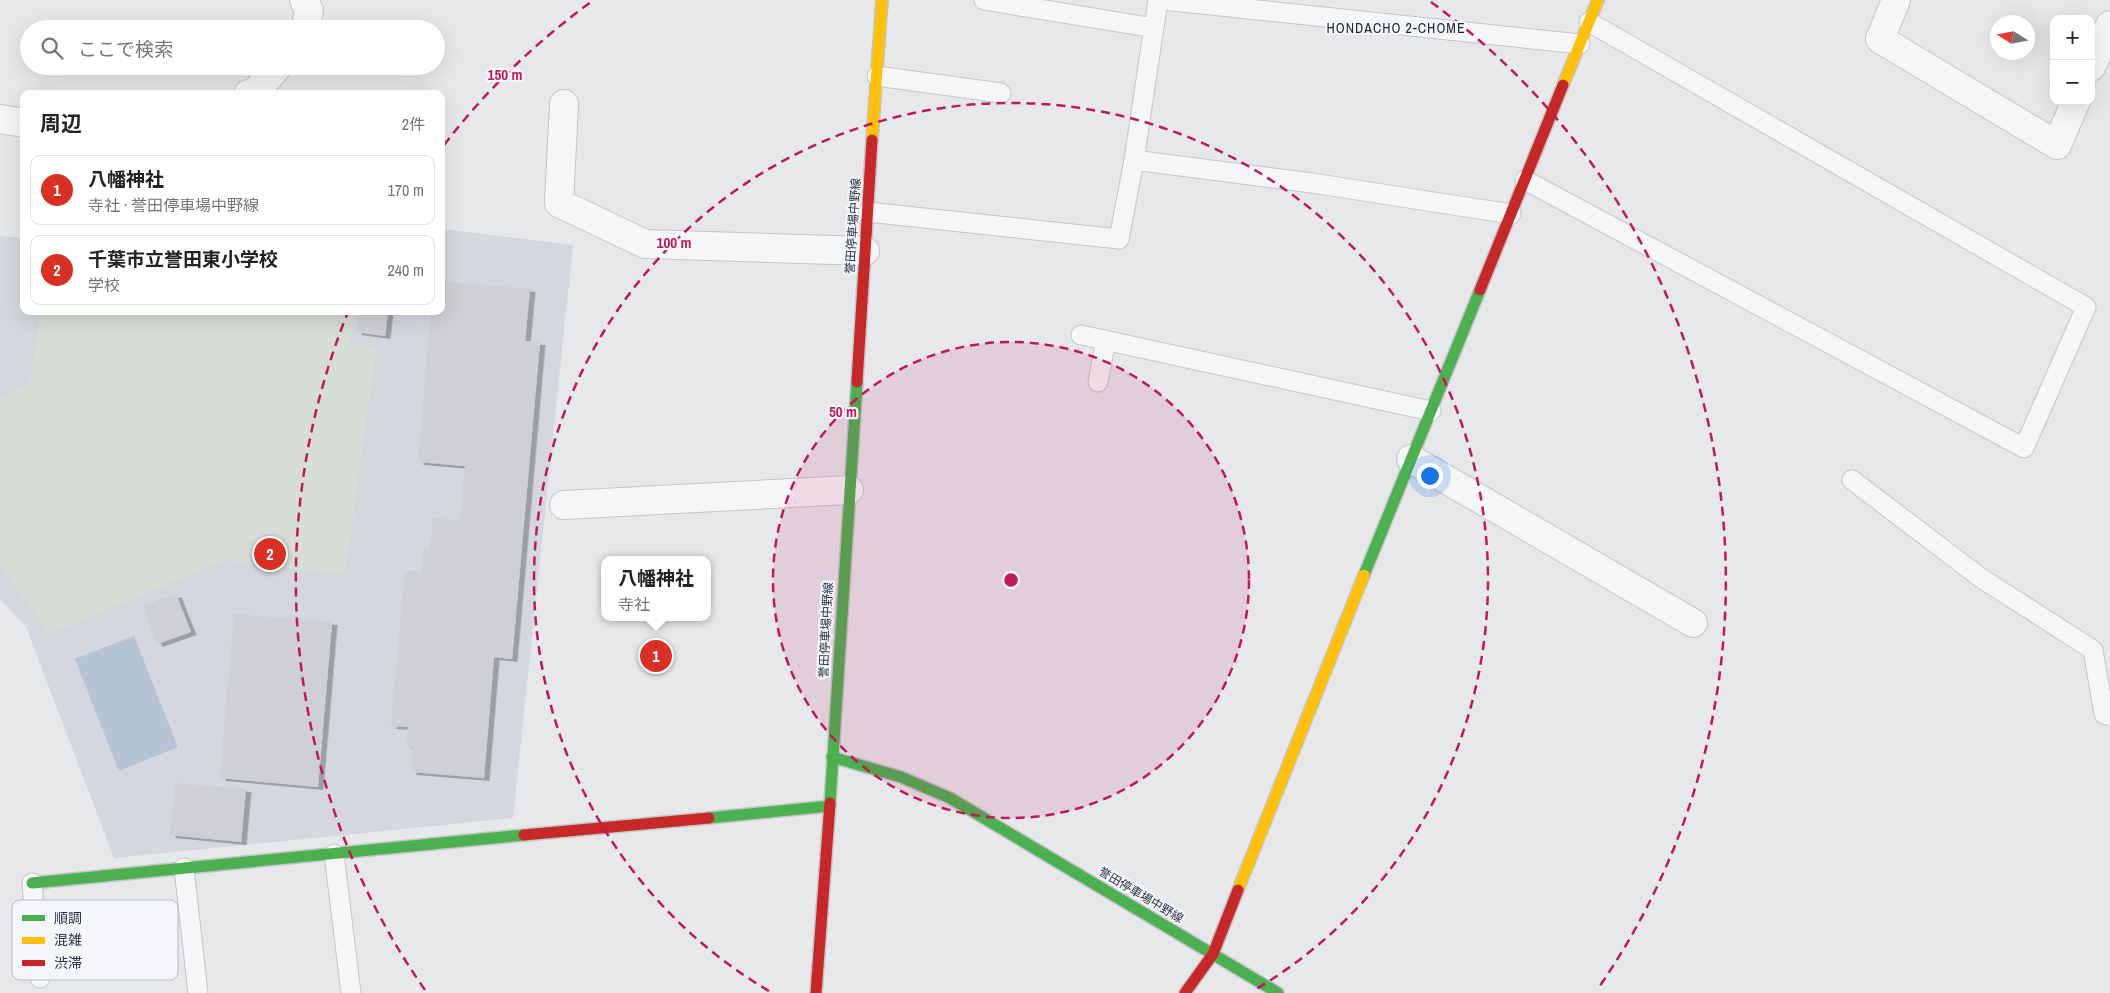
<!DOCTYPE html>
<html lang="ja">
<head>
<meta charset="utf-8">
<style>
	:root { --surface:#fff; --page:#f2f2f2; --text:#222; --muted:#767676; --line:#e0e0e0; --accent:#d93025 }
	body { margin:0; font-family:"Archivo Narrow","Noto Sans JP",sans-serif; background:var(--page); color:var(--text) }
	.controls { position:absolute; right:15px; top:15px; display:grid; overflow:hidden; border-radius:10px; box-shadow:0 5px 20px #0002 }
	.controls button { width:45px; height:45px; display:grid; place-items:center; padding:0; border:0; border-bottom:1px solid var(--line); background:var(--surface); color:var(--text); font:25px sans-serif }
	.compass { position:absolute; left:1990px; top:15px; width:45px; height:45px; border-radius:50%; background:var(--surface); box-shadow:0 5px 20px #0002; rotate:281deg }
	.you { position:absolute; left:1429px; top:475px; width:18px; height:18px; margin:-12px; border:4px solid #fff; border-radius:50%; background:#1a73e8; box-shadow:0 0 0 8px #1a73e833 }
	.badge { display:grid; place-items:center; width:32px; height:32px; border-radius:50%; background:var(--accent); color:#fff; font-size:16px; font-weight:700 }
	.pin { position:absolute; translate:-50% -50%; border:2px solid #fff; box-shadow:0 1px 5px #0006 }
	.popup { position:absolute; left:601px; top:556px; width:110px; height:65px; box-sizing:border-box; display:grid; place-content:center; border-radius:10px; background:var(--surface); filter:drop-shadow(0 1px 4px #0005); font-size:16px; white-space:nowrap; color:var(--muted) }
	.popup b { font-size:19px; color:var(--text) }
	.popup::after { content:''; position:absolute; left:50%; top:100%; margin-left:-10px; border:10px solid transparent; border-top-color:var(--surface) }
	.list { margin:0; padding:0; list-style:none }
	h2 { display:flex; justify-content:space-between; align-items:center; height:65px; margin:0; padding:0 20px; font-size:21px }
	h2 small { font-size:16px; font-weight:400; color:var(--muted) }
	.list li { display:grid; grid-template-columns:32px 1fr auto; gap:15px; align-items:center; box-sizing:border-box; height:70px; margin:0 10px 10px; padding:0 10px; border:1px solid var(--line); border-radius:10px }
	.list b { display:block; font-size:19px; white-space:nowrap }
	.list p { margin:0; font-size:16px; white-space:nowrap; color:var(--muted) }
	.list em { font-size:16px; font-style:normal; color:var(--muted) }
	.icon { flex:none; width:28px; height:28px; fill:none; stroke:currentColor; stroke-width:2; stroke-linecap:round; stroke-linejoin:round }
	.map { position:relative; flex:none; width:2110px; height:993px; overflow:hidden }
	.search { position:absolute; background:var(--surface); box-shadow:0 5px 20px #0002; left:20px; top:20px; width:425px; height:55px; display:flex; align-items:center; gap:12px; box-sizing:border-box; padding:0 18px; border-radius:28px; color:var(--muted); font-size:19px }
	.panel { position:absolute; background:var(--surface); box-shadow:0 5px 20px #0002; left:20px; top:90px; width:425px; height:225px; border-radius:10px }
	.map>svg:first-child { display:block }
</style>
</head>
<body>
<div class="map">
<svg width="2110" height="993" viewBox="0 0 2110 993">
	<defs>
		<filter id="shadow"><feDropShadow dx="5.5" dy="3" stdDeviation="0" flood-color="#0004"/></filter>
	</defs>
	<rect width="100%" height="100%" fill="#e6e8ea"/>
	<polygon fill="#d4d7dd" points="441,229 573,245 513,818 114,858 26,627 0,599 0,236 24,238 24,311 441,311"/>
	<polygon fill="#d6ded6" points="40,311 354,311 350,343 377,347 345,575 225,560 50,634 0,565 0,400 30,382"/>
	<polygon fill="#b4c4d5" points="134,636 178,747 119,771 75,659"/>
	<g fill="#ced0d3" filter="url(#shadow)">
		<polygon points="441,281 530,289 525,341 540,342 512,659 494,657 484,778 411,772 413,747 406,746 408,727 391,726 405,570 422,572 424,548 430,549 433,518 460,521 465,466 418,462 431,311 441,311"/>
		<polygon points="359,311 388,311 385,336 356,332"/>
		<polygon points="176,594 191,632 157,644 143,606"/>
		<polygon points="234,614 332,622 318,787 220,778"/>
		<polygon points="175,783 246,789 241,842 170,835"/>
	</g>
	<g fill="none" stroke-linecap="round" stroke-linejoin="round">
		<defs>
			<g id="lane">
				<polyline points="984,0 1154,28"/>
				<polyline points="1163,0 1580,44"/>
				<polyline points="877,76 1001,93"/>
				<polyline points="1134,160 1312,183 1511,214"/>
				<polyline points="1525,180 2024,448 2086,307 1589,22"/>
				<polyline points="868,212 1119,239 1134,160 1158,0"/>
				<polyline points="1081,335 1431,411"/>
				<polyline points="1098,382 1106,340"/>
				<polyline points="1852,480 1981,578 2093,650 2104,714 2110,716"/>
				<polyline points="334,854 351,993"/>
				<polyline points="184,868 198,993"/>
				<polyline points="32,883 40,978"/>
			</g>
			<g id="street">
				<polyline points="304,0 309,11 305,29"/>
				<polyline points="1896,0 1880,39 2057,145 2076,101"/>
				<polyline points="2091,67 2110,25"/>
				<polyline points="248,94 256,91 278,66"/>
				<polyline points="564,104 559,203 645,244 865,251"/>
				<polyline points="0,119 24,123"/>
				<polyline points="1411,459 1693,623"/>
				<polyline points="564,505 849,490"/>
			</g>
			<g id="fast">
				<polyline points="1364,575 1480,290"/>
				<polyline points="832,757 901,777 950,798 1278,993"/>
				<polyline points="830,803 857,382"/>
				<polyline points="709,818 830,806"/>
				<polyline points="32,883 524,835"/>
			</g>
			<g id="slow">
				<polyline points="1563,85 1598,0"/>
				<polyline points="872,140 882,0"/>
				<polyline points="1238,890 1364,575"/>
			</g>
			<g id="jam">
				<polyline points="1480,290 1563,85"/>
				<polyline points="857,382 872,140"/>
				<polyline points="524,835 709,818"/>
				<polyline points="816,993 830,803"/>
				<polyline points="1185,993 1213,954 1238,890"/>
			</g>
		</defs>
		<use href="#lane" stroke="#c4c6c8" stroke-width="21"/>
		<use href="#street" stroke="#c4c6c8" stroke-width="30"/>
		<use href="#fast" stroke="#c4c6c8" stroke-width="14"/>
		<use href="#slow" stroke="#c4c6c8" stroke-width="14"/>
		<use href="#jam" stroke="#c4c6c8" stroke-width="14"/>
		<use href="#lane" stroke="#f5f6f7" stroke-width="19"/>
		<use href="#street" stroke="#f5f6f7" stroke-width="28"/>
		<use href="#fast" stroke="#4caf50" stroke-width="11"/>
		<use href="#slow" stroke="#ffc107" stroke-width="11"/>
		<use href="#jam" stroke="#c62828" stroke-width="11"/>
	</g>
	<circle cx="1011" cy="580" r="238" fill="#c2185b" fill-opacity=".12"/>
	<g fill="none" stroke="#c2185b" stroke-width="2.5" stroke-dasharray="9 6">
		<circle cx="1011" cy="580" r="238"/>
		<path d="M769 991A477 477 0 1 1 1253 991"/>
		<path d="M425 990A715 715 0 0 1 348 312M444 145A715 715 0 0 1 591 2M1431 2A715 715 0 0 1 1597 990"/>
	</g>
	<g text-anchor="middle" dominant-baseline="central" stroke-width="4.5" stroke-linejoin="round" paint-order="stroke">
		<g font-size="12" fill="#2b3445" stroke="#f4f6f9">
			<text transform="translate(853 226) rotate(-86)">誉田停車場中野線</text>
			<text transform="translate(826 630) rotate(-87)">誉田停車場中野線</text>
			<text transform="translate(1141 895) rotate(31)">誉田停車場中野線</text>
		</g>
		<g font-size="14" letter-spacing="1" fill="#1d2536" stroke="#f4f6f9">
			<text x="1396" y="28">HONDACHO 2-CHOME</text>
		</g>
	</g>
	<rect x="12" y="900" width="166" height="80" rx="8" fill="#f4f6f9" stroke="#b8bcc3" stroke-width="1"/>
	<rect x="22" y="915" width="23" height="6" fill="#4caf50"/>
	<rect x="22" y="937" width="23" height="7" fill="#ffc107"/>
	<rect x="22" y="960" width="23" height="6" fill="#c62828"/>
	<g font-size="14" fill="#2b3445">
		<text x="54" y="923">順調</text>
		<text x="54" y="945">混雑</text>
		<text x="54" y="968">渋滞</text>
	</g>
	<circle cx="1011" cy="580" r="8" fill="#c2185b" stroke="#f4f6f9" stroke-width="2.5"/>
	<g font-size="15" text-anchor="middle" font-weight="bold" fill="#c2185b" stroke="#f4f6f9" stroke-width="4.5" stroke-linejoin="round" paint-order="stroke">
		<text x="505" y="80">150 m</text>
		<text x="674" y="248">100 m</text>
		<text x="843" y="417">50 m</text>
	</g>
</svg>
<div class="controls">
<button>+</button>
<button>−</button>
</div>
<svg class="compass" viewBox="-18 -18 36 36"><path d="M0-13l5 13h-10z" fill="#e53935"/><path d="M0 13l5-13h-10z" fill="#767676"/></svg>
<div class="you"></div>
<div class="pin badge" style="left:656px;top:656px">1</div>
<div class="popup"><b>八幡神社</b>寺社</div>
<div class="pin badge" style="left:270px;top:554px">2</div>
<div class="search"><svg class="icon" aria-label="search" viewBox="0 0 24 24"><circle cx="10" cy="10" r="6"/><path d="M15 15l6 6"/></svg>ここで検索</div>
<section class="panel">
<h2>周辺<small>2件</small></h2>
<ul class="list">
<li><span class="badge">1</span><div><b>八幡神社</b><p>寺社 · 誉田停車場中野線</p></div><em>170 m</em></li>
<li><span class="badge">2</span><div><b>千葉市立誉田東小学校</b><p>学校</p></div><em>240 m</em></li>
</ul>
</section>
</div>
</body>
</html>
